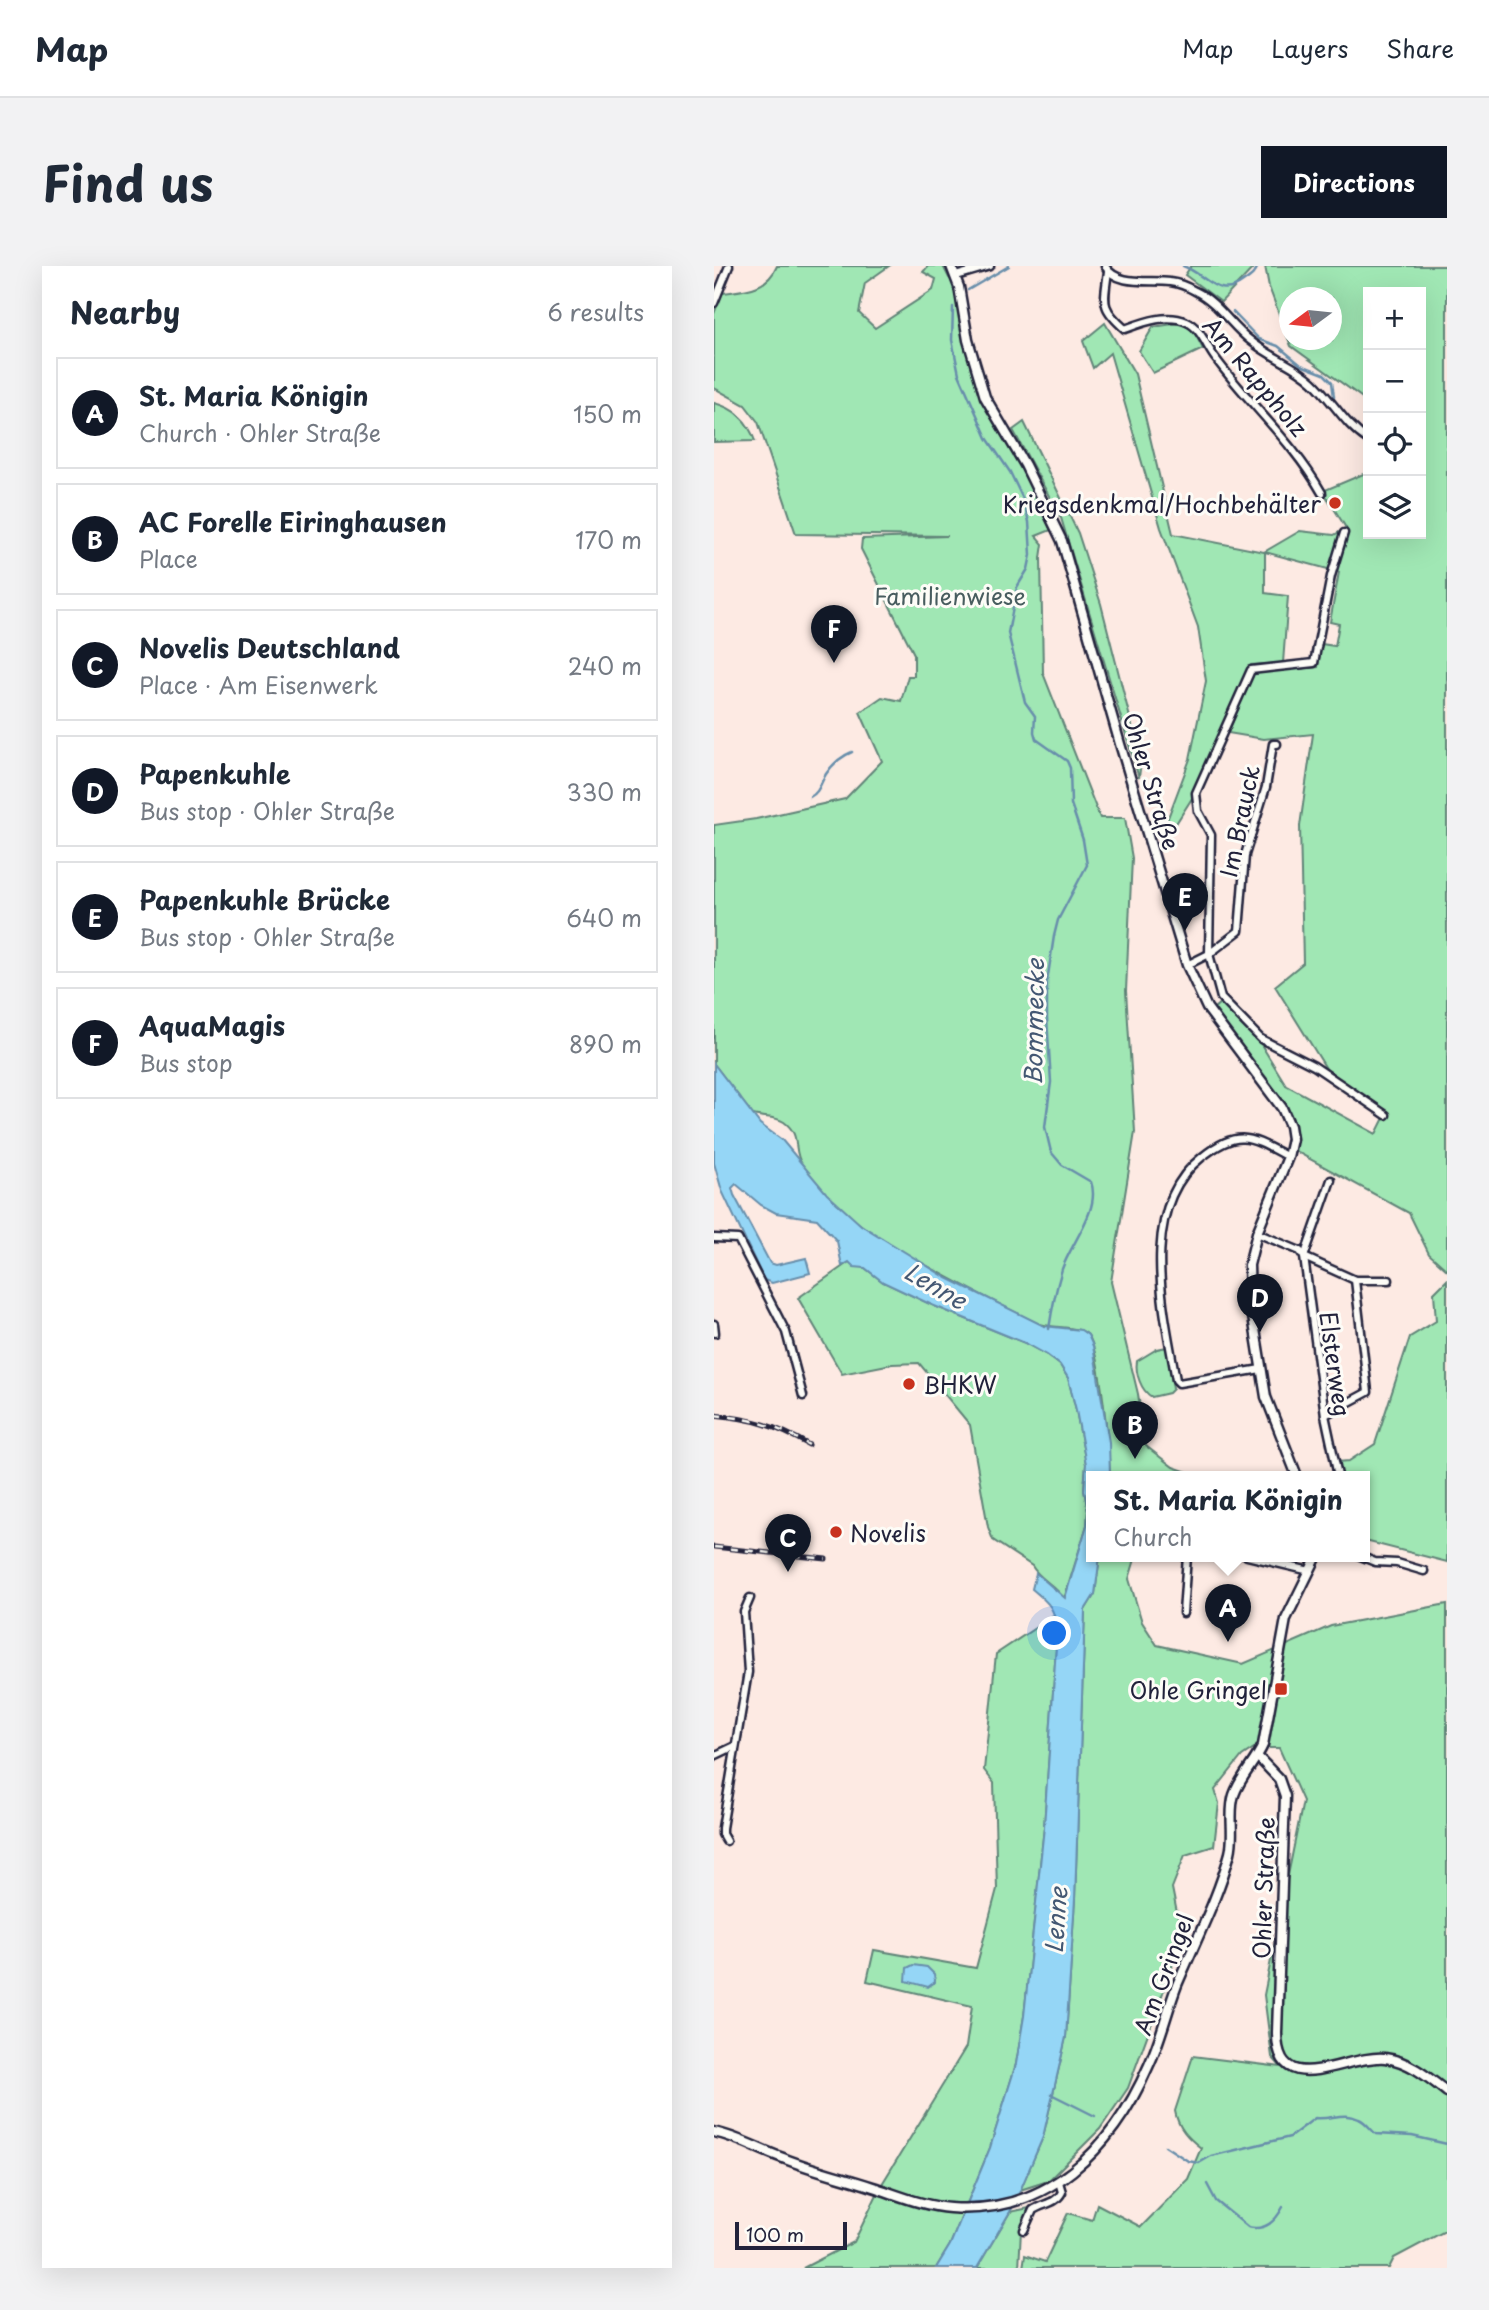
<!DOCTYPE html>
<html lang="en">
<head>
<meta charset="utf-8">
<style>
	:root { --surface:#fff; --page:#f2f2f3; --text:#1f2937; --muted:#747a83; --line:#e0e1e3; --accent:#111827 }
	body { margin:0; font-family:"Playpen Sans",sans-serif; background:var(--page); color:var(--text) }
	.controls { position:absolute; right:21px; top:21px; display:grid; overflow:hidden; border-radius:0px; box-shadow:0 7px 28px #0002 }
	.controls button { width:63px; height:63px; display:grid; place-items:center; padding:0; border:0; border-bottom:2px solid var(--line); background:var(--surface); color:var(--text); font:35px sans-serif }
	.compass { position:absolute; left:565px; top:21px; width:63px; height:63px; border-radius:50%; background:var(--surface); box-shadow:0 7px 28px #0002; rotate:255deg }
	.scale { position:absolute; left:21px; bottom:18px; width:112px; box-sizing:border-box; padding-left:7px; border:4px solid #22223b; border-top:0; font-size:19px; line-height:24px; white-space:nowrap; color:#22223b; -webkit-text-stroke:5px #fdfcf7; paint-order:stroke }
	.you { position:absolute; left:341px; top:1368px; width:24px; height:24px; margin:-18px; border:5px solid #fff; border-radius:50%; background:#1a73e8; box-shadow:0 0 0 10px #1a73e833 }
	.badge { display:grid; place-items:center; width:46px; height:46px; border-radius:50%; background:var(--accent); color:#fff; font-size:23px; font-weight:700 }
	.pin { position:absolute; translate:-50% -58px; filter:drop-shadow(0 2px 4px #0008) }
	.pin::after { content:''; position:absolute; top:37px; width:24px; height:21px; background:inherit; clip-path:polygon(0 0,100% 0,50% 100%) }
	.popup { position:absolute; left:372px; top:1205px; width:284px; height:91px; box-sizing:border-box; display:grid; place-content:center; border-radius:0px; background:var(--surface); filter:drop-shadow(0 2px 5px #0005); font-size:23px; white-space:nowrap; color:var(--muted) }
	.popup b { font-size:26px; color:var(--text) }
	.popup::after { content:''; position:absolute; left:50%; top:100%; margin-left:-14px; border:14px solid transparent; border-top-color:var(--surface) }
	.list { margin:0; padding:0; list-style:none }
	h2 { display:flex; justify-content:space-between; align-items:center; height:91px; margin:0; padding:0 28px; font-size:30px }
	h2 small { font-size:23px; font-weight:400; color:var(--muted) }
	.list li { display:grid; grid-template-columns:46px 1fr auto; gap:21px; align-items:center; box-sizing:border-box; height:112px; margin:0 14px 14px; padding:0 14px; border:2px solid var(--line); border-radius:0px }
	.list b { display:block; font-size:26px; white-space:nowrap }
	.list p { margin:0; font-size:23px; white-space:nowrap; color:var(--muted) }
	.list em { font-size:23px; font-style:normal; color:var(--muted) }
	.icon { flex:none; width:38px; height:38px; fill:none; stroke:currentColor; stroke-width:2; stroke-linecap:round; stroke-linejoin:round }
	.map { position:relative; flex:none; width:733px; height:2002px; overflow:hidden; border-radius:0px }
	header { display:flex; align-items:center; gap:42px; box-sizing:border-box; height:98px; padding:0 35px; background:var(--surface); border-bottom:2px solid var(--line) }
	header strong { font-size:33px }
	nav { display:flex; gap:38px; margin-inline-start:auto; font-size:24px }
	.intro { display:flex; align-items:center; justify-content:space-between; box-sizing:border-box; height:168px; padding:0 42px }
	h1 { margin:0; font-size:49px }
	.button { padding:18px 32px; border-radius:0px; background:var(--accent); color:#fff; font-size:24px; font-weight:700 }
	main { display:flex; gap:42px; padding:0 42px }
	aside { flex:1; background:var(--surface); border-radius:0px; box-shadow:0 7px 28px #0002 }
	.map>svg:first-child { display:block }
</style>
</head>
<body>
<header>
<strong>Map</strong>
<nav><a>Map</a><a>Layers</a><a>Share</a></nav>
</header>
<div class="intro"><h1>Find us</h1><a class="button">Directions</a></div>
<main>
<aside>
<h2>Nearby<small>6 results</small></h2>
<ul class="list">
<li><span class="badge">A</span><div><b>St. Maria Königin</b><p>Church · Ohler Straße</p></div><em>150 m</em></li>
<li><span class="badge">B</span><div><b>AC Forelle Eiringhausen</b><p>Place</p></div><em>170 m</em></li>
<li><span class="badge">C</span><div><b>Novelis Deutschland</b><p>Place · Am Eisenwerk</p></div><em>240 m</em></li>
<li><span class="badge">D</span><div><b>Papenkuhle</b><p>Bus stop · Ohler Straße</p></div><em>330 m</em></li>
<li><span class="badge">E</span><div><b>Papenkuhle Brücke</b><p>Bus stop · Ohler Straße</p></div><em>640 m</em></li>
<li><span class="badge">F</span><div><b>AquaMagis</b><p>Bus stop</p></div><em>890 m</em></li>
</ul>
</aside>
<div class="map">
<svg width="733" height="2002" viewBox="0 0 733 2002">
	<rect width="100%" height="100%" fill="#fdeae3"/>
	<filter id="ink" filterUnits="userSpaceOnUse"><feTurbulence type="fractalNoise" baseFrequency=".0143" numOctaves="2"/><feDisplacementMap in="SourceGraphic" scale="14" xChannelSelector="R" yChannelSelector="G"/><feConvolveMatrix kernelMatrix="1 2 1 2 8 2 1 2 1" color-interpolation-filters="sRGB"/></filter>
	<g filter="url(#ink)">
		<g fill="#a0e7b4" stroke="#618478" stroke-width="2" fill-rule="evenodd">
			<path d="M63 0H175L151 17 145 47 161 62 219 24 222 13 209 6 214 0H229L235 12 245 21 265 114 337 264 322 270 329 278 327 292 329 407 386 552H411L418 592 412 725 421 866 397 1016 424 1128 432 1180 459 1201 485 1210H396C395 1184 387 1086 374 1069 365 1059 337 1063 323 1057 280 1036 238 1014 196 990 180 981 162 971 147 959 125 943 103 921 88 898 78 885 88 869 70 856 61 850 49 852 39 849L0 798V559L42 553 131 533 168 495 146 446 168 431 187 435 194 410H200V388L147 283 148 273 234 270 82 268 44 156 31 139 0 122V48L8 27C31 24 53 24 63 0Z"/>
			<polygon points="477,0 541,0 507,36 471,9"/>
			<path d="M551 0H733V1004L715 988 695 947 581 885 579 859 498 744 507 736 545 775 572 819 662 868 673 846 613 804 561 720 589 697 586 560 599 468 550 473 514 467 539 407 604 401 607 378 621 380 625 358 616 356 625 306 551 286V327L574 330 569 397 537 399 534 403 480 529 456 567 449 565 476 493 492 415 484 361 447 262 396 87 379 102 369 75 391 57 421 108 459 268 550 286 586 265 620 269 632 262 609 225 654 206V268H707V26H654V136L577 80 555 21ZM576 32H618V74H576Z"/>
			<polygon points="466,57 479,64 489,83 439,107 425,85 439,61"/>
			<path d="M0 137C21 142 34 155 41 175L0 176Z"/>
			<polygon points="310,156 364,267 387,338 427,495 425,512 347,252 299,164"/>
			<path d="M135 996 151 1002 169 1016 218 1039 311 1077 333 1089 346 1099 354 1112 362 1144 372 1198 370 1224 374 1245 373 1259 350 1333C342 1319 326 1314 318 1300L279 1274 274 1261 256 1159 205 1097 178 1098 128 1108 84 1032Z"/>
			<polygon points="733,1014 733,1296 651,1275 650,1210 628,1210 624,1196 635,1195 661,1178 696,1071 722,1055 720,1027"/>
			<path d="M453 1081 459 1123 455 1127 438 1131C427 1125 421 1107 423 1095L443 1083Z"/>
			<path d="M386 1290H422L415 1313 428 1356 443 1379 529 1398 617 1360 733 1338V1964L680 1992 675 2002H309L311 1989 331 1996 354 1947 378 1954 383 1938 427 1961 474 1913 487 1882C474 1872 464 1862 461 1845L479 1790 567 1801 558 1791 550 1729 589 1535 565 1482H540L528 1490 501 1524 505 1537 500 1580 471 1589 458 1622 465 1657 458 1702 414 1822 386 1863 334 1915 306 1924 329 1871 352 1771 361 1633 371 1344 381 1328Z"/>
			<polygon points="342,1348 343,1366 330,1561 310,1750 302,1798 276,1882 236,1979 222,2002 89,2002 140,1976 168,1918 252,1781 258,1740 153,1715 160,1684 262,1702 283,1623 280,1517 270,1504 282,1388"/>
			<polygon points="315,1942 307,1964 305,2002 263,2002 296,1946"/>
		</g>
		<g fill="#95d6f6" stroke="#678eab" stroke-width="2">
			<path d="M0 798 46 858 68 874 113 928 147 959 233 1012 330 1060 367 1064 374 1069 379 1080 395 1176 396 1210H378V1290H386L381 1328 371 1344 361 1633 352 1771 329 1871 300 1939 263 2002H222L236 1979 276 1882 302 1798 310 1750 330 1561 343 1366C341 1342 336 1338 318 1323L322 1307 351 1332 373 1259 374 1245 370 1224 372 1198 362 1144 354 1112 346 1099 333 1089 311 1077 218 1039 169 1016 151 1002 140 1001 135 996 128 1000 123 975 103 953 62 947 47 939 22 918 18 922 20 929 56 997 62 999 92 992 96 1007 58 1017 50 1014 8 925 0 897Z"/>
			<polygon points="199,1699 213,1701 220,1708 221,1716 214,1721 192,1715 193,1702"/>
		</g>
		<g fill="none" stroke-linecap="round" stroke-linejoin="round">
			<g stroke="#678eab" stroke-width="2.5">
				<path d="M469 0C492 8 504 35 529 16 536 11 541 8 544 0"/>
				<polyline points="254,24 295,0"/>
				<path d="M239 41 238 74 245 108 273 172 296 206 309 233 315 256 317 289 314 303 303 321 294 367 311 436 321 450 320 466 322 473 353 495 356 502 357 538 369 574 373 599 344 654 340 670 333 716V752L337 816 331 861 337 886 348 899 377 916C387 943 357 977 348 1003 342 1023 338 1043 335 1063"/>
				<polyline points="519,46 545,73 564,80 587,99 610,108 618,116 620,131"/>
				<path d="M96 531C106 526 106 517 112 508 118 499 128 490 138 486"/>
				<polyline points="337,1828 381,1850"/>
				<path d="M451 1880 474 1895 485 1897 497 1890 576 1871 601 1852C617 1854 629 1845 645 1853 652 1856 656 1863 662 1868L698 1870 733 1878"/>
				<path d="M493 1918 502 1935 534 1961C551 1965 561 1956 569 1941"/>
			</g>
			<defs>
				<g id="minor">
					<path d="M391 0C403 21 437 13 456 16 465 17 474 21 481 25 504 36 517 60 537 75 556 91 581 99 599 116 619 135 631 159 654 174"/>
					<path d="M394 5C390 37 386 41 411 63 430 56 453 47 473 56 487 62 493 82 502 93 537 140 579 176 608 227"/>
					<polyline points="242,10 276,0"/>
					<polyline points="0,37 15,0"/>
					<polyline points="630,267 617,310 600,397 537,404 482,527 484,545 497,569 495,688 507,732 547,773 600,800 672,849"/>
					<polyline points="473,699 495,688 525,665 531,589 552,521 559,478 563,478"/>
					<polyline points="617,914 590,991 611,1149 624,1210"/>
					<polyline points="543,967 586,985 590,991 641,1014 675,1014"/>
					<polyline points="0,972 24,973 72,1066 89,1130"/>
					<polyline points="0,1058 1,1067"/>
					<path d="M547 1103 465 1117 462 1114C450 1045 423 942 488 891 525 862 536 871 574 891"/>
					<polyline points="611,1149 654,1126 641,1014"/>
					<polyline points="533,1290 596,1305"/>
					<polyline points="646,1290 661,1296 683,1297 710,1305"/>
					<polyline points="469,1347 473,1290"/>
					<polyline points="0,1490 21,1480"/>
					<polyline points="12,1575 8,1568 8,1562 34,1406 30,1346 36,1332"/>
					<path d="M310 1964 319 1944C330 1937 342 1938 348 1926L345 1916"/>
				</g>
				<g id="tertiary">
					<polyline points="237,0 245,21 254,74 271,131 311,199 348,275 406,478 473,699 493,742 568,842 576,860 578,873 574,891 543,967 535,999 536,1032 552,1131 583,1210"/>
					<path d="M544 1491 565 1513 571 1530 563 1766C562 1837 632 1788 671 1792 695 1795 714 1811 733 1826"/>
					<path d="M0 1866C24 1871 46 1884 69 1892 98 1904 129 1911 159 1921 184 1929 209 1940 236 1942 334 1949 398 1884 435 1799 447 1773 453 1745 463 1719 481 1676 504 1632 516 1587 521 1568 514 1547 520 1529 526 1511 541 1497 549 1479L572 1353 603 1290"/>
				</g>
			</defs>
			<use href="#minor" stroke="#22223b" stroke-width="11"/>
			<use href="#tertiary" stroke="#22223b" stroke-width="13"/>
			<use href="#minor" stroke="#fdfcf7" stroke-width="6"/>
			<use href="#tertiary" stroke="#fdfcf7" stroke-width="8"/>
			<defs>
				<g id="rail">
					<path d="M0 1149C39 1153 61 1159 95 1179"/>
					<polyline points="0,1281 112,1293"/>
				</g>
			</defs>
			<use href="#rail" stroke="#22223b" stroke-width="5"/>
			<use href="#rail" stroke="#fdfcf7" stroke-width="2.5" stroke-dasharray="8" stroke-linecap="butt"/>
		</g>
	</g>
	<g fill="#c8321e" stroke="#fdfcf7" stroke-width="2.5">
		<circle cx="621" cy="237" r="7"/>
		<circle cx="195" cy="1118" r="7"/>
		<circle cx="122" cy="1266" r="7"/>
		<rect x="560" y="1416" width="14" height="14" rx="3.5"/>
	</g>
	<g text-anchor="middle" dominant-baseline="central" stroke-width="6" stroke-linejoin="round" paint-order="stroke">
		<g font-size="23" fill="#22223b" stroke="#fdfcf7">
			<text transform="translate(542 110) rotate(50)">Am Rappholz</text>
			<text transform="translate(438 515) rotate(73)">Ohler Straße</text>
			<text transform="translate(525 555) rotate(-78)">Im Brauck</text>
			<text transform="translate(622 1098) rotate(82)">Elsterweg</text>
			<text transform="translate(549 1622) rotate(-88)">Ohler Straße</text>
			<text transform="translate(449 1708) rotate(-69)">Am Gringel</text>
		</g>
		<g font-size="23" fill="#22223b" stroke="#fdfcf7" text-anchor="end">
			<text x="607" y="237">Kriegsdenkmal/Hochbehälter</text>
			<text x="209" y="1118" text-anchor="start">BHKW</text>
			<text x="136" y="1266" text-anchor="start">Novelis</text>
			<text x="553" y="1423">Ohle Gringel</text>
		</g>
		<g font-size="23" fill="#485d5f" stroke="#fdfcf7">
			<text x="236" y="329">Familienwiese</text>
		</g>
		<g font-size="24" font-style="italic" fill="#445873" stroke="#fdfcf7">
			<text transform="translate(319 756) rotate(-89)">Bommecke</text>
			<text transform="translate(222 1019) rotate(30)">Lenne</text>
			<text transform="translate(341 1654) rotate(-86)">Lenne</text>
		</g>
	</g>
</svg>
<div class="controls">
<button>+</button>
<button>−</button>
<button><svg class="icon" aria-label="locate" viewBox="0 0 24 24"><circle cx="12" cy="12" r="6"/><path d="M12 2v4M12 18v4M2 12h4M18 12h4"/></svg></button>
<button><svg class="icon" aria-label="layers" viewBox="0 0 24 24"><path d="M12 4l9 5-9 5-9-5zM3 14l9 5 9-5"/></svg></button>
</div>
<svg class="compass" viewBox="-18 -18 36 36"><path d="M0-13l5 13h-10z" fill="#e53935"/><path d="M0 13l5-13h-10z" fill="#747a83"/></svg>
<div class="scale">100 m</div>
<div class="you"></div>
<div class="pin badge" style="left:514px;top:1376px">A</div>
<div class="popup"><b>St. Maria Königin</b>Church</div>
<div class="pin badge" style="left:421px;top:1193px">B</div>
<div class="pin badge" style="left:74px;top:1306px">C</div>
<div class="pin badge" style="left:546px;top:1066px">D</div>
<div class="pin badge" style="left:471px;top:665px">E</div>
<div class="pin badge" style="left:120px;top:397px">F</div>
</div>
</main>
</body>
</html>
